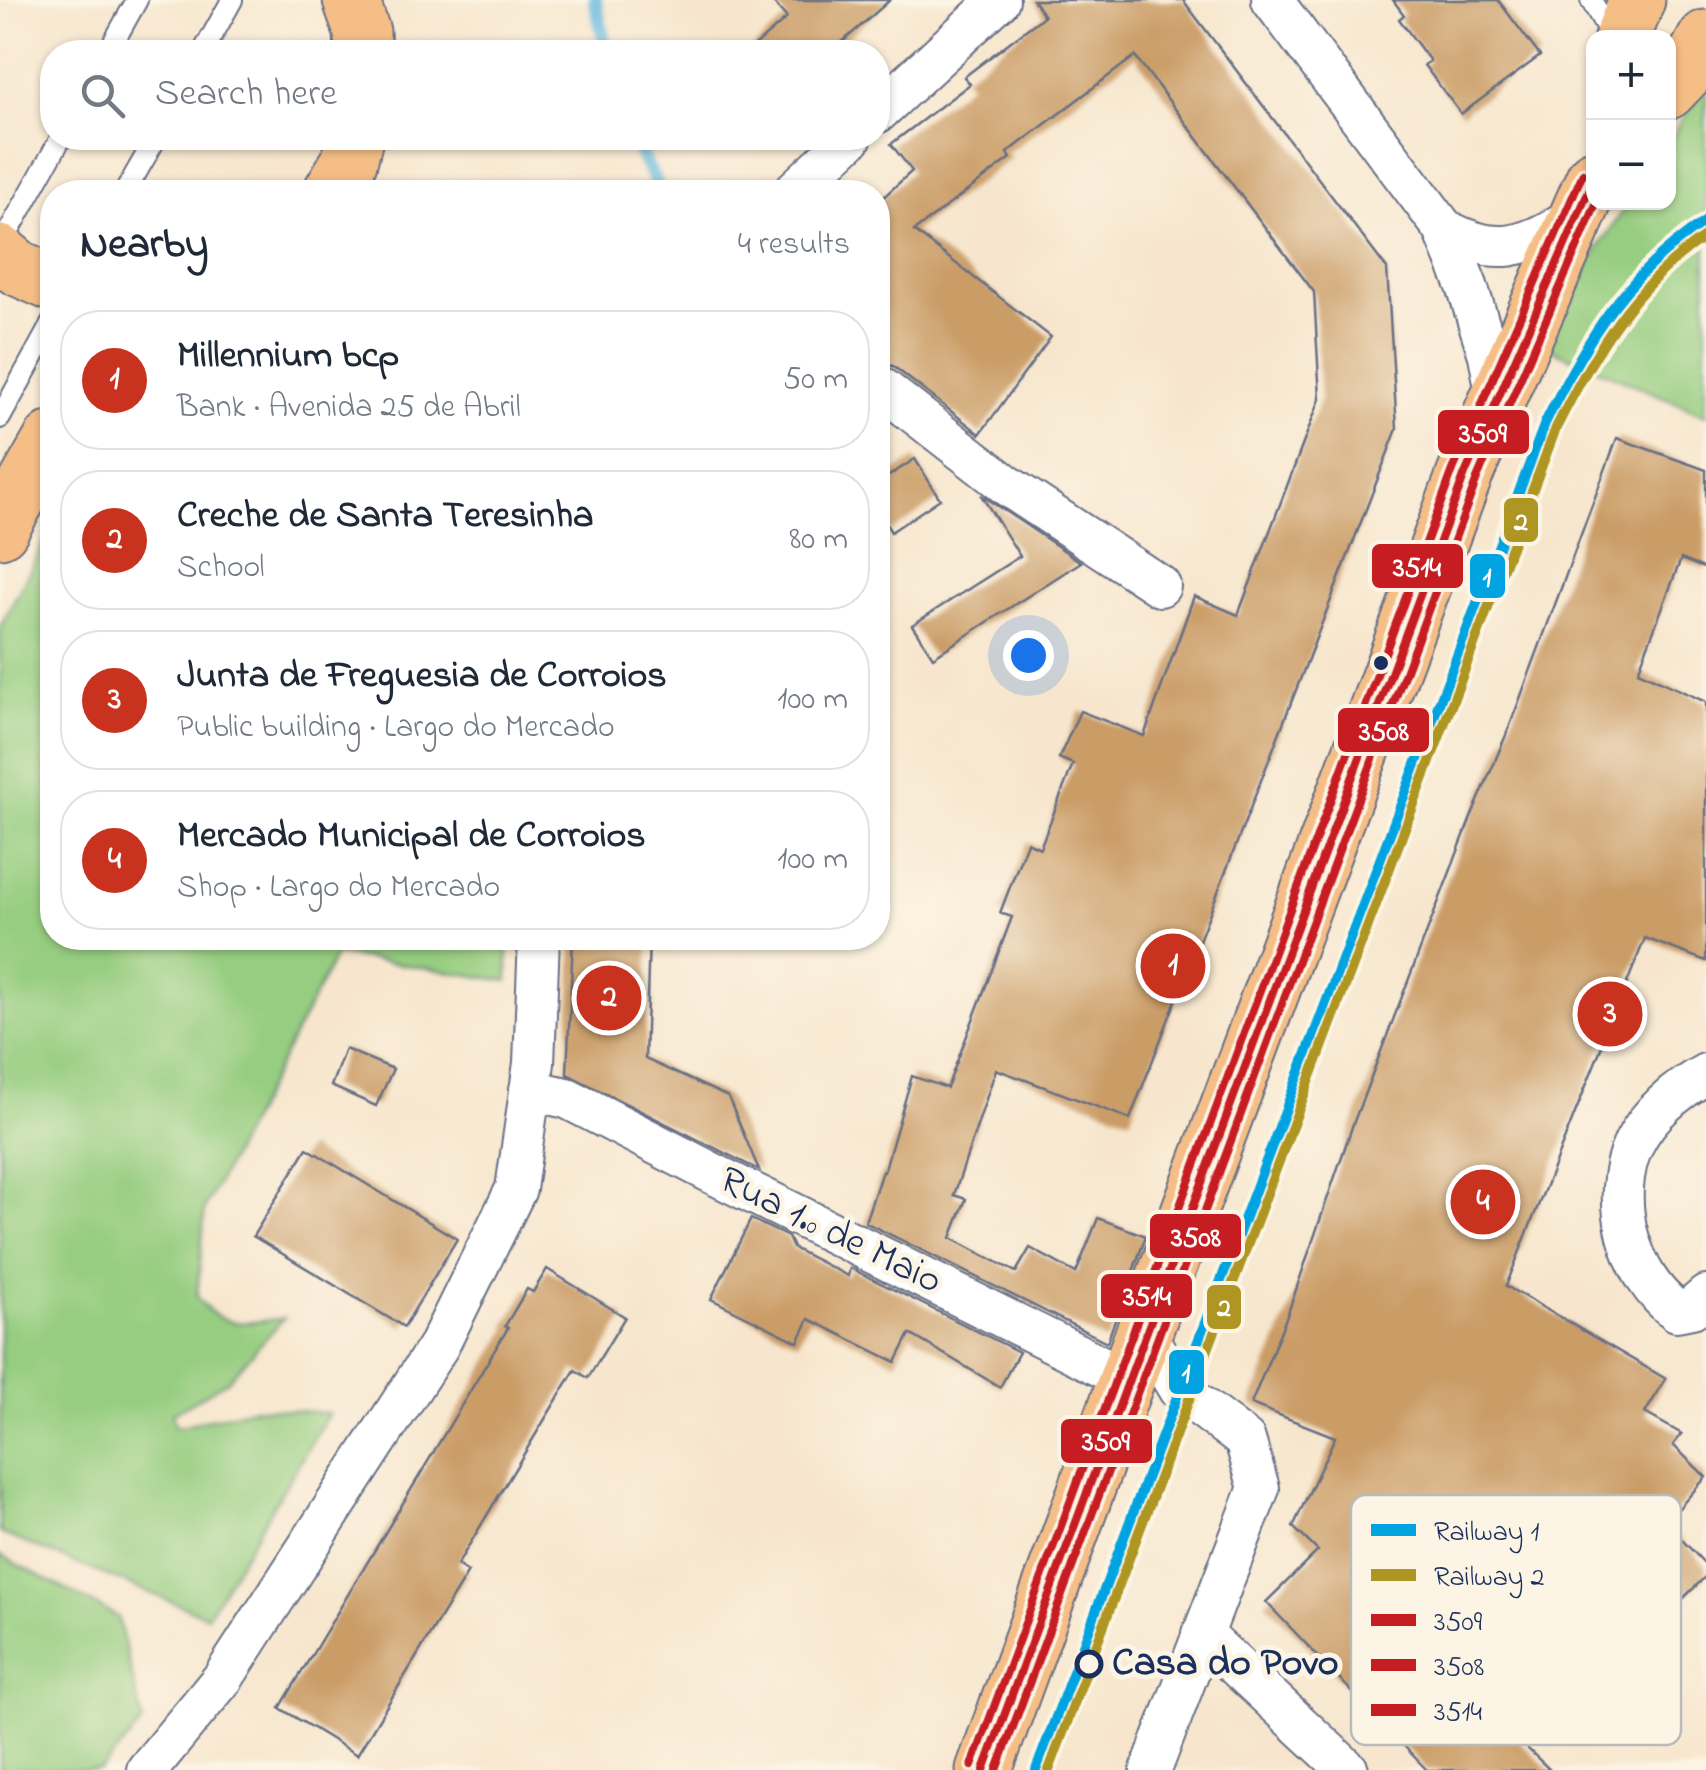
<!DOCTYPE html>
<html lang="en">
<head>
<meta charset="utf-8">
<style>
	:root { --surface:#fff; --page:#f6f6f7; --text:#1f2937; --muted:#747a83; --line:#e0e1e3; --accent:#c8321e }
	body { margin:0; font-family:"Indie Flower",sans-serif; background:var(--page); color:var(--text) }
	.controls { position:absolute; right:30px; top:30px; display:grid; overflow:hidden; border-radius:20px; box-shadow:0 2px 8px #0004 }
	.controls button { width:90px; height:90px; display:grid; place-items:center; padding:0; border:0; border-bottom:2px solid var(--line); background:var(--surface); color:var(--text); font:50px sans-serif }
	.you { position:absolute; left:1028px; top:655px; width:35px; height:35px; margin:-25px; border:8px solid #fff; border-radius:50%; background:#1a73e8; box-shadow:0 0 0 15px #1a73e833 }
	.badge { display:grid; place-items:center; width:65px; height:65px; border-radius:50%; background:var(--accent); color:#fff; font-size:32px; font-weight:700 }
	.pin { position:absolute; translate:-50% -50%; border:5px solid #fff; box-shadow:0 2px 10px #0006 }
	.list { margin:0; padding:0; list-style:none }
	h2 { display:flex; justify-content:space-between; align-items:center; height:130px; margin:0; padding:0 40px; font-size:42px }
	h2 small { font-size:32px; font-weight:400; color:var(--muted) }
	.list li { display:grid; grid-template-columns:65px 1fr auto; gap:30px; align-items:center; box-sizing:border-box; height:140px; margin:0 20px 20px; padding:0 20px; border:2px solid var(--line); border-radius:40px }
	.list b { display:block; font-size:38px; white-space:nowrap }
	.list p { margin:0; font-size:32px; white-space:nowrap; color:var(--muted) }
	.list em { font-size:32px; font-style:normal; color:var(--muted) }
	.icon { flex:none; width:55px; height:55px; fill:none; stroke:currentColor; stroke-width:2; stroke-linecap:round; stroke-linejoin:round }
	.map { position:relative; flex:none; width:1706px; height:1770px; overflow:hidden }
	.search { position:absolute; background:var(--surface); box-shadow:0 2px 8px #0004; left:40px; top:40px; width:850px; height:110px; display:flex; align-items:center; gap:25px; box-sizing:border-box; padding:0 35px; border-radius:40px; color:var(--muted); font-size:38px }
	.panel { position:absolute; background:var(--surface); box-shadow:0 2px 8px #0004; left:40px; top:180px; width:850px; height:770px; border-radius:40px }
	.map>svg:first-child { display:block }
</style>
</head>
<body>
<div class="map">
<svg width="1706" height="1770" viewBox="0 0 1706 1770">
	<rect width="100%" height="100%" fill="#fcf5e5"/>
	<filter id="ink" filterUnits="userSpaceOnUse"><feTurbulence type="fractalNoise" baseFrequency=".01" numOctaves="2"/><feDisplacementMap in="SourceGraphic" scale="20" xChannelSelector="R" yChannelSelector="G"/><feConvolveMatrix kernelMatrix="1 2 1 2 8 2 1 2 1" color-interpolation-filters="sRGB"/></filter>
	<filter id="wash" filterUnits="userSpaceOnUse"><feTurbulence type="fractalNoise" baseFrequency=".0048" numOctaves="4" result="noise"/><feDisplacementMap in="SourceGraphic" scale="40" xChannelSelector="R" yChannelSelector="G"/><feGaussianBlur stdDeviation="2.25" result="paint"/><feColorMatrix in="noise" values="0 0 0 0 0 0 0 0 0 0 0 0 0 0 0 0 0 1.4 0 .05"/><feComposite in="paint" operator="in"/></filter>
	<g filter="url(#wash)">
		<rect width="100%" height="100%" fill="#f7e6cd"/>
		<g fill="#96cd80" stroke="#587e6f" stroke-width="2.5">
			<polygon points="1706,83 1706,415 1546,347 1593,256 1628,203 1668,202 1669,141"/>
			<path d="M52 528V938H508V981L336 954 205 1207 197 1297C221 1331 247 1323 284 1318L228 1380 172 1414 176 1427 255 1408 329 1413 207 1616 0 1533V627Z"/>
			<polygon points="0,1555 118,1617 143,1723 100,1770 0,1770"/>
		</g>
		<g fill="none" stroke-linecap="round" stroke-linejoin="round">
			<g stroke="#63b9df" stroke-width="14">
				<polyline points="595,0 607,52"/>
				<polyline points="632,138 661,192"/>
			</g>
		</g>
		<g id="blocks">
			<g fill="#ca9c66">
				<polygon points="771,0 890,0 831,52 748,52 787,18"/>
				<polygon points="1033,0 1183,0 1387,269 1397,429 1130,1119 996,1069 954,1195 966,1199 951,1238 1016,1272 1030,1248 1076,1273 1098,1218 1146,1236 1107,1342 865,1222 882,1171 884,1172 912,1076 947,1088 1012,917 1000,913 1027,842 1040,848 1073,764 1059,758 1080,711 1144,736 1194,596 1238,615 1320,399 1314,292 1135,56 1007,153 1011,158 914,231 1051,337 980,434 893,366 878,362 878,202 912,171 891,144 970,84 964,77 1044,16"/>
				<polygon points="1393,0 1498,0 1540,56 1461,114 1424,65 1430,61 1399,19 1404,15"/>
				<polygon points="1617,438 1706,470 1706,569 1681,559 1638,671 1706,702 1706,961 1645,938 1506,1286 1666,1379 1645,1413 1682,1434 1673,1445 1706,1477 1666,1523 1706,1565 1706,1576 1598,1683 1527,1613 1458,1682 1550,1770 1427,1770 1266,1602 1318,1551 1293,1527 1335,1437 1251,1404 1288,1313 1353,1124 1470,820 1509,728"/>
				<polygon points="915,459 940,499 891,532 878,511 878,483"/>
				<polygon points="981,495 1081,562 933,657 912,625 1020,556"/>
				<polygon points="573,938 649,938 645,1059 728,1097 759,1170 567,1074"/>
				<polygon points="345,1049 393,1069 376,1106 331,1086"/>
				<polygon points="307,1148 457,1239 404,1327 253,1236"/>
				<polygon points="751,1219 788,1237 793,1248 848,1276 850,1268 1019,1352 1000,1387 910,1334 896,1362 809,1319 798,1342 711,1299"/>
				<polygon points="547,1269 625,1317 588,1378 575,1370 545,1419 457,1565 468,1572 357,1755 280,1708 508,1328 505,1326 527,1289 533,1292"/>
			</g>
		</g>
	</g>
	<g filter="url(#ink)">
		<use href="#blocks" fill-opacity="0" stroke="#686f85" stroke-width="2.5"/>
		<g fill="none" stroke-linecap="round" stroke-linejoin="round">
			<defs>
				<g id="lane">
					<polyline points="1591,0 1612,37"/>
					<polyline points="108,52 137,0"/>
					<polyline points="203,52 232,0"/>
					<polyline points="125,192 156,138"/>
					<polyline points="0,247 61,138"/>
					<polyline points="0,418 52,323"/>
				</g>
				<g id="street">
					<polyline points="1272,0 1444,229 1467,286 1489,355 1497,398"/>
					<polyline points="878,112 999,0"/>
					<polyline points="793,192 851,138"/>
					<path d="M1444 229C1496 258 1527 248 1574 216"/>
					<polyline points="878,385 1008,486 1160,586"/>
					<path d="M1706 1074C1678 1089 1648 1114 1634 1143 1608 1198 1629 1277 1677 1311L1692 1308 1706 1296"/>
					<polyline points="530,1090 567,1098 714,1174 1127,1379"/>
					<polyline points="1144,1332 1179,1390 1245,1440 1259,1488 1151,1770"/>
					<polyline points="1202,1634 1348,1770"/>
					<polyline points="147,1770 223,1678 439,1345 516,1189 534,1063 539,938"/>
				</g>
				<g id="primary">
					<polyline points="351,0 362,32 363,52"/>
					<polyline points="1622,38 1637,0"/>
					<polyline points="1668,91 1689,69 1706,38"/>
					<polyline points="331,192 349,162 355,138"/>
					<polyline points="0,253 18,268 52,283"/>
					<polyline points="0,530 52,439"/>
					<polyline points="984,1770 1144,1332 1465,474 1594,178"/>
				</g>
			</defs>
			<use href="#lane" stroke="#686f85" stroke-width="24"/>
			<use href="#street" stroke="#686f85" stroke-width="44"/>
			<use href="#primary" stroke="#686f85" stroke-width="59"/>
			<use href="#lane" stroke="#fff" stroke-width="20"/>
			<use href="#street" stroke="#fff" stroke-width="40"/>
			<use href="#primary" stroke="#f6be87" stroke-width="55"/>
			<defs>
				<polyline id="bus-1" points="984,1770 1465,474 1594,179"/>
				<polyline id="bus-2" points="997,1770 1477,479 1597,202"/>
				<polyline id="bus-3" points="972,1766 1453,470 1583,173"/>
			</defs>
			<use href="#bus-1" stroke="#fcf5e5" stroke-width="15"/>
			<use href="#bus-2" stroke="#fcf5e5" stroke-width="15"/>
			<use href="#bus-3" stroke="#fcf5e5" stroke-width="15"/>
			<use href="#bus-1" stroke="#c61d23" stroke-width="8"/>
			<use href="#bus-2" stroke="#c61d23" stroke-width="8"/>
			<use href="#bus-3" stroke="#c61d23" stroke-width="8"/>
			<defs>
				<path id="rail-1" d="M1036 1770 1545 423C1587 338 1625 274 1706 221"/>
				<path id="rail-2" d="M1049 1770 1556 428C1594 352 1634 284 1706 236"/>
			</defs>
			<use href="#rail-1" stroke="#fcf5e5" stroke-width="18"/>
			<use href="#rail-2" stroke="#fcf5e5" stroke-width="18"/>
			<use href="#rail-1" stroke="#01a3e1" stroke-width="10"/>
			<use href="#rail-2" stroke="#af9522" stroke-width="10"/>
		</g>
	</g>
	<circle fill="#1b2f5e" stroke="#fcf5e5" stroke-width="4" cx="1381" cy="663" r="9"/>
	<circle fill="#fcf5e5" stroke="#1b2f5e" stroke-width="5" cx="1089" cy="1664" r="12"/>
	<g text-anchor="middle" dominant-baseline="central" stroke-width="10" stroke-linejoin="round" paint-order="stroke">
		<g font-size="40" fill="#1b2f5e" stroke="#fcf5e5">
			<text transform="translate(830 1232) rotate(26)">Rua 1.º de Maio</text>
		</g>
		<g font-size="40" font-weight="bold" fill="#1b2f5e" stroke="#fcf5e5" text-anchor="start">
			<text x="1112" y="1664">Casa do Povo</text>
		</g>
	</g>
	<rect x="1351" y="1495" width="330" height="250" rx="15" fill="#fcf5e5" stroke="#b8babc" stroke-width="2.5"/>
	<rect x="1371" y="1524" width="45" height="12" fill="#01a3e1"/>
	<rect x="1371" y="1569" width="45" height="12" fill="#af9522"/>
	<rect x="1371" y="1614" width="45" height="12" fill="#c61d23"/>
	<rect x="1371" y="1659" width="45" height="12" fill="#c61d23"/>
	<rect x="1371" y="1704" width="45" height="12" fill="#c61d23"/>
	<g font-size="28" fill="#1b2f5e">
		<text x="1434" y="1540">Railway 1</text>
		<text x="1434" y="1585">Railway 2</text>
		<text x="1434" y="1630">3509</text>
		<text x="1434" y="1675">3508</text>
		<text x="1434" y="1720">3514</text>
	</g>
	<g stroke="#fcf5e5" stroke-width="4">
		<rect x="1436" y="408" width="95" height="48" rx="10" fill="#c61d23"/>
		<rect x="1502" y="496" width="38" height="48" rx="10" fill="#af9522"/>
		<rect x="1370" y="542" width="95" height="48" rx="10" fill="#c61d23"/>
		<rect x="1468" y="552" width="39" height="48" rx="10" fill="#01a3e1"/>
		<rect x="1336" y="706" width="95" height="48" rx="10" fill="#c61d23"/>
		<rect x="1148" y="1212" width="95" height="48" rx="10" fill="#c61d23"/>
		<rect x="1099" y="1272" width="95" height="48" rx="10" fill="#c61d23"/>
		<rect x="1205" y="1283" width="38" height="48" rx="10" fill="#af9522"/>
		<rect x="1167" y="1348" width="39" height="48" rx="10" fill="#01a3e1"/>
		<rect x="1059" y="1417" width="95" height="48" rx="10" fill="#c61d23"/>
	</g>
	<g font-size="28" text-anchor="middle" font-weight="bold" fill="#fff">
		<text x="1483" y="442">3509</text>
		<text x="1521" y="530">2</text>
		<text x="1417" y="576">3514</text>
		<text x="1487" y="586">1</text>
		<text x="1384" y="740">3508</text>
		<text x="1196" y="1246">3508</text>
		<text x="1147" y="1305">3514</text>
		<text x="1224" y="1316">2</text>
		<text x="1186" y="1382">1</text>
		<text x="1106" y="1450">3509</text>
	</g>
</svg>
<div class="controls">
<button>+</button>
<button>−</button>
</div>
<div class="you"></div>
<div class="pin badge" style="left:1173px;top:966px">1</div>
<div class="pin badge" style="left:609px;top:998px">2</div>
<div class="pin badge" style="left:1610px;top:1014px">3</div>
<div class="pin badge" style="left:1483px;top:1202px">4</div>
<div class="search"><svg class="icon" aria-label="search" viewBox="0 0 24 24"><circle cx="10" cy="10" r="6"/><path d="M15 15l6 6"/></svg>Search here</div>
<section class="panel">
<h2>Nearby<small>4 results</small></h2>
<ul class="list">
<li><span class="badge">1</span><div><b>Millennium bcp</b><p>Bank · Avenida 25 de Abril</p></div><em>50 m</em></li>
<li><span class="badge">2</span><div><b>Creche de Santa Teresinha</b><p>School</p></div><em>80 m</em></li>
<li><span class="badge">3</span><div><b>Junta de Freguesia de Corroios</b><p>Public building · Largo do Mercado</p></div><em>100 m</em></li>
<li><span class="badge">4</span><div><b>Mercado Municipal de Corroios</b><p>Shop · Largo do Mercado</p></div><em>100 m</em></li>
</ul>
</section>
</div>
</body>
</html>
